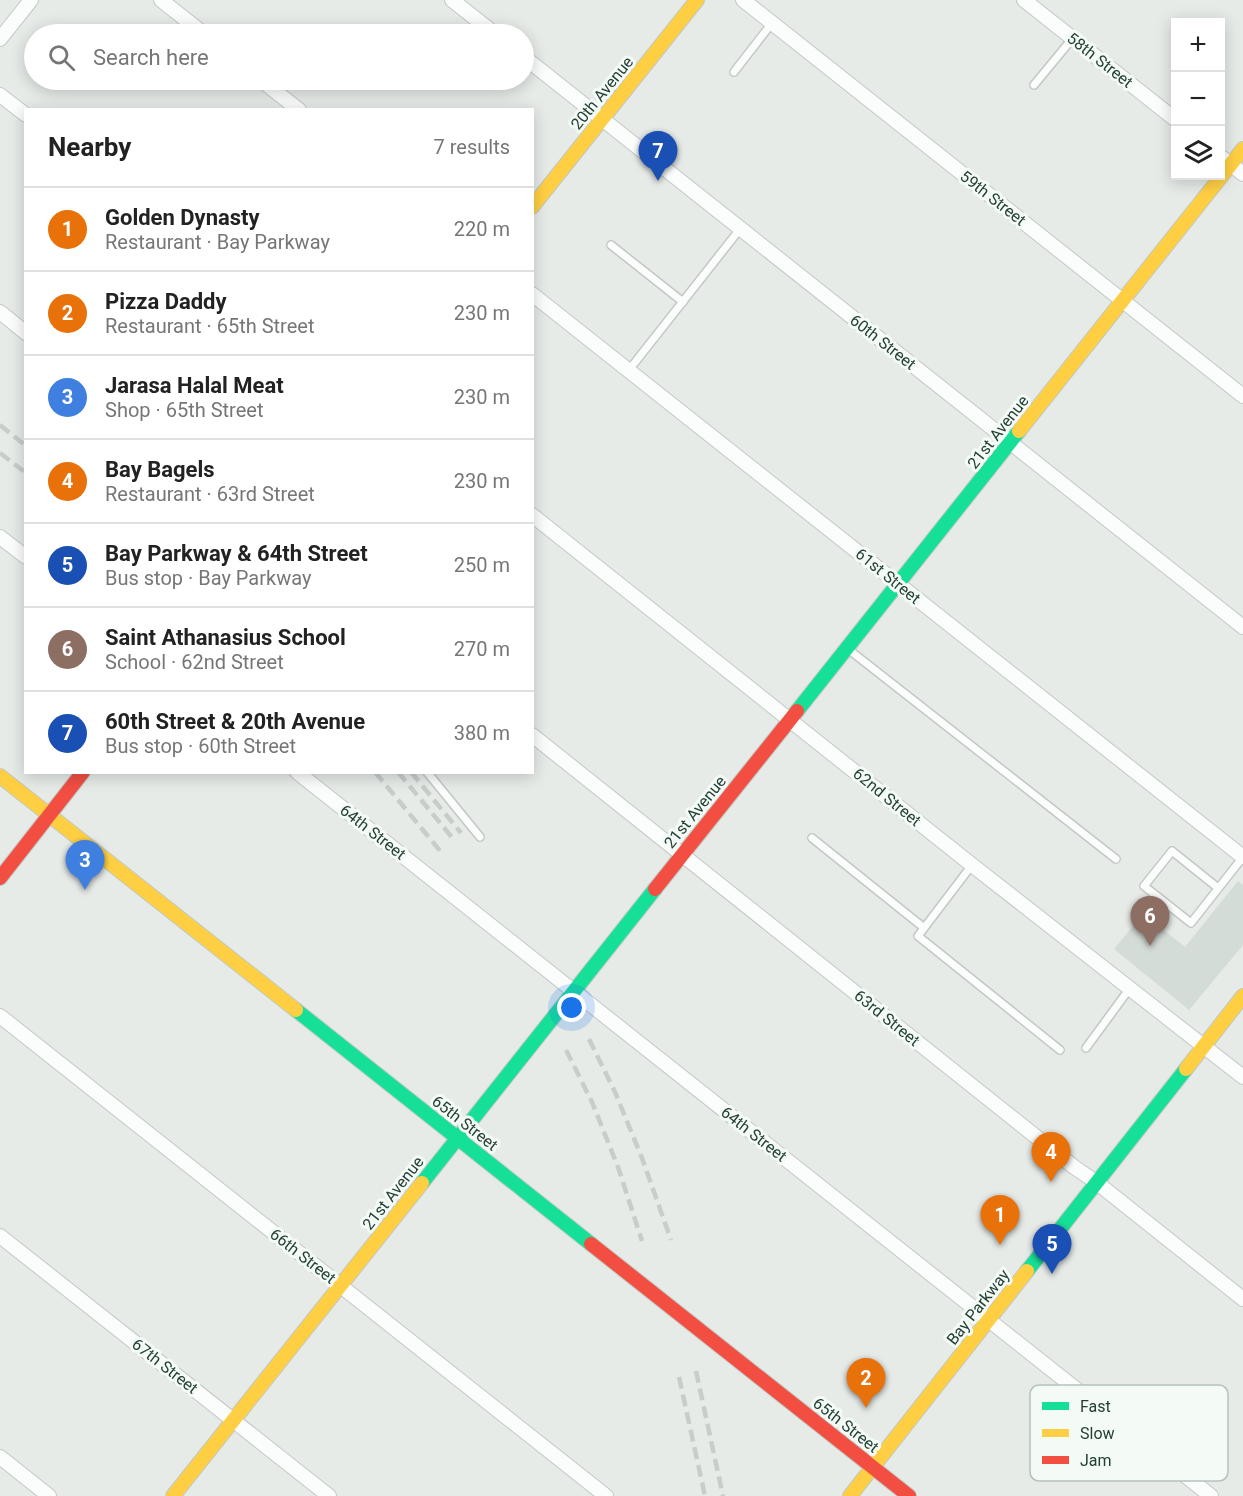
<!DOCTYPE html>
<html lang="en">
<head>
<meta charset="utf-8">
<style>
	:root { --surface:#fff; --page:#f2f2f2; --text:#222; --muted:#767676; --line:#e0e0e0; --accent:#111827 }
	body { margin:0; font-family:Roboto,sans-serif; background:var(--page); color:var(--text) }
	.controls { position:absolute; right:18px; top:18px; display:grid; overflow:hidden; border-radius:0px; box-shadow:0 3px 15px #0003 }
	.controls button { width:54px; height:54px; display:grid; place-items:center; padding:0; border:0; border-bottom:2px solid var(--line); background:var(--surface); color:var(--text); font:30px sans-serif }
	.you { position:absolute; left:572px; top:1008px; width:21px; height:21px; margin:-15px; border:4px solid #fff; border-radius:50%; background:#1a73e8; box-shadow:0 0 0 9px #1a73e833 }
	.badge { display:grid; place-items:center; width:39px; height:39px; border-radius:50%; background:var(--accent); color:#fff; font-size:20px; font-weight:700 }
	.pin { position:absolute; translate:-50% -50px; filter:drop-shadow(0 2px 3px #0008) }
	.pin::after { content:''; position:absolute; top:32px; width:21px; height:18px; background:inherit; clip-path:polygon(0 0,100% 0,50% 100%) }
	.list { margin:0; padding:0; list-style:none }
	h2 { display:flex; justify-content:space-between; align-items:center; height:78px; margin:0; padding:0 24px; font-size:26px }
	h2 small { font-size:20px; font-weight:400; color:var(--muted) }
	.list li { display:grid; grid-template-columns:39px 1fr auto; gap:18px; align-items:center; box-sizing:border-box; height:84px; padding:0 24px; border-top:2px solid var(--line) }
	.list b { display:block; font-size:22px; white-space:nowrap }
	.list p { margin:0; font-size:20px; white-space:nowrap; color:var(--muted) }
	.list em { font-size:20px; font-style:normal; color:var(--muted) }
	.icon { flex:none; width:33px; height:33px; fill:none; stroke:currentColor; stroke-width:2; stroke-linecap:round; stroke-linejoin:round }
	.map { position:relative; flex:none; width:1243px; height:1496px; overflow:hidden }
	.search { position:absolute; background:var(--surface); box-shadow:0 3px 15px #0003; left:24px; top:24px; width:510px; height:66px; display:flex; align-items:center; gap:15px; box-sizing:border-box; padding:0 21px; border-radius:33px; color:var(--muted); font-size:22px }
	.panel { position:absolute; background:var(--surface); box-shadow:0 3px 15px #0003; left:24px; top:108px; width:510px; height:666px; border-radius:0px }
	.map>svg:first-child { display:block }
</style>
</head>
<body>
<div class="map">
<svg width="1243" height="1496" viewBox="0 0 1243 1496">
	<rect width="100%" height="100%" fill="#e6ebe8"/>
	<polygon fill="#d4dcd7" points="1238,881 1243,885 1243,945 1189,1010 1114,949 1143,914 1185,947"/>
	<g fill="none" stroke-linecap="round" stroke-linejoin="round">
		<defs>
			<g id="lane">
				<polyline points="734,72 772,23"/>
				<polyline points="1034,85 1072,39"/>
				<polyline points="611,245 683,302"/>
				<polyline points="629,370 740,229"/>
				<polyline points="848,649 1116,859"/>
				<polyline points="427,772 480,837"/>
				<polyline points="812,838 923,927"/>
				<polyline points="972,865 918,936 1060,1050"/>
				<polyline points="1218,888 1172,851 1144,886 1191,923 1243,857"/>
				<polyline points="1086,1048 1130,988"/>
			</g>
			<g id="street">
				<polyline points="161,0 204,34"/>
				<polyline points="452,0 495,34"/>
				<polyline points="743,0 1243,396"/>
				<polyline points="1024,0 1176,120"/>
				<polyline points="0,39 31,0"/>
				<polyline points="524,57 1243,627"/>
				<polyline points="261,80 299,110"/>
				<polyline points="0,95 26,115"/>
				<polyline points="1220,156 1243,174"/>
				<polyline points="532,294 1243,857"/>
				<polyline points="0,312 26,333"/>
				<polyline points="532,515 972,865 1243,1077"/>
				<polyline points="0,537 26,557"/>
				<polyline points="532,735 1074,1167 1096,1182 1243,1299"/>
				<polyline points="297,772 1211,1496"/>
				<polyline points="0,1016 606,1496"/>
				<polyline points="0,1236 329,1496"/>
				<polyline points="0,1457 49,1496"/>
			</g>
			<g id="fast">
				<polyline points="797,711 1019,431"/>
				<polyline points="296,1010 591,1244"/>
				<polyline points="422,1183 655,889"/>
				<polyline points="1027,1271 1186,1069"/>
			</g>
			<g id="slow">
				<polyline points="532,207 697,0"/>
				<polyline points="1019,431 1243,149"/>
				<polyline points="0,776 296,1010"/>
				<polyline points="1186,1069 1243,996"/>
				<polyline points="173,1496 422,1183"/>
				<polyline points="850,1496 1027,1271"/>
			</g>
			<g id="jam">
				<polyline points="0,878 83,772"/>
				<polyline points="655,889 797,711"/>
				<polyline points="591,1244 909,1496"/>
			</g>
		</defs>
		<use href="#lane" stroke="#c3c8c5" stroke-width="10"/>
		<use href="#street" stroke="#c3c8c5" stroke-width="16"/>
		<use href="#fast" stroke="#c1c9c5" stroke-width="16"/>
		<use href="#slow" stroke="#c1c9c5" stroke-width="16"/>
		<use href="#jam" stroke="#c1c9c5" stroke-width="16"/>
		<use href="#lane" stroke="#fbfcfc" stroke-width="7"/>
		<use href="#street" stroke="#fbfcfc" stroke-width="14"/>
		<use href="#fast" stroke="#16e098" stroke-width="14"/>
		<use href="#slow" stroke="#ffcf43" stroke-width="14"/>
		<use href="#jam" stroke="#f24e42" stroke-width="14"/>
		<g stroke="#c8ccca" stroke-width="4.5" stroke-dasharray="12 6" stroke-linecap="butt">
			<polyline points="0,425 26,446"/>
			<polyline points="0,453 26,473"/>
			<polyline points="375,772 441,852"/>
			<polyline points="398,772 455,841"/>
			<polyline points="411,772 461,833"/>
			<polyline points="589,1039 615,1092 642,1158 671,1240"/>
			<polyline points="566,1050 592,1102 618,1167 642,1241"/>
			<polyline points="696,1371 723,1496"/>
			<polyline points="679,1377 705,1496"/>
		</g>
	</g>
	<g text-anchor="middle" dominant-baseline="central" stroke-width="6" stroke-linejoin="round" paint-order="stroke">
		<g font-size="16" fill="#233f34" stroke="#f4faf6">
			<text transform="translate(1100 60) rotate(38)">58th Street</text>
			<text transform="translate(602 93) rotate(-51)">20th Avenue</text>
			<text transform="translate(993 198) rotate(38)">59th Street</text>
			<text transform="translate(883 342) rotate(38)">60th Street</text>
			<text transform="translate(998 432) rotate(-52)">21st Avenue</text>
			<text transform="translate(888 576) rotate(39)">61st Street</text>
			<text transform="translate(887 797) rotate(39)">62nd Street</text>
			<text transform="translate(695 812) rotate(-51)">21st Avenue</text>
			<text transform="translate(373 832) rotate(38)">64th Street</text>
			<text transform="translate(887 1018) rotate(39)">63rd Street</text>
			<text transform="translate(465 1123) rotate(38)">65th Street</text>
			<text transform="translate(754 1134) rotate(38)">64th Street</text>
			<text transform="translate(393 1193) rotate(-52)">21st Avenue</text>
			<text transform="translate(303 1256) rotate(38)">66th Street</text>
			<text transform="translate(978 1307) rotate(-52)">Bay Parkway</text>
			<text transform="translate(165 1366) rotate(38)">67th Street</text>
			<text transform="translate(846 1425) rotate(38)">65th Street</text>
		</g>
	</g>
	<rect x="1030" y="1385" width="198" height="96" rx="9" fill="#f4faf6" stroke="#b5c2bc" stroke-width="1.5"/>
	<rect x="1042" y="1402" width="27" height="8" fill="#16e098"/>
	<rect x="1042" y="1429" width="27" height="8" fill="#ffcf43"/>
	<rect x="1042" y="1456" width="27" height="8" fill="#f24e42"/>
	<g font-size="16" fill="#233f34">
		<text x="1080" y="1412">Fast</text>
		<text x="1080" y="1439">Slow</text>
		<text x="1080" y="1466">Jam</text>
	</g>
</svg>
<div class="controls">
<button>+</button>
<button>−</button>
<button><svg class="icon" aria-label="layers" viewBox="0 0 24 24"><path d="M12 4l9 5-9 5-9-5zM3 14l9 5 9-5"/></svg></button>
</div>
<div class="you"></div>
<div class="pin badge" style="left:1000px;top:1245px;background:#e8710a">1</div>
<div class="pin badge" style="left:866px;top:1408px;background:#e8710a">2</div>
<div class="pin badge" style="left:85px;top:890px;background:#3f7fe0">3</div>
<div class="pin badge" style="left:1051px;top:1182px;background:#e8710a">4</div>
<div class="pin badge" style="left:1052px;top:1274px;background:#1a4fb4">5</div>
<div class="pin badge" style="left:1150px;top:946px;background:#8d6e63">6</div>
<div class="pin badge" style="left:658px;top:181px;background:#1a4fb4">7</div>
<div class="search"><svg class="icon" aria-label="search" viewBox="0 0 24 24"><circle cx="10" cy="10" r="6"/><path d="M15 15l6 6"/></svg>Search here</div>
<section class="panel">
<h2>Nearby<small>7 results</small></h2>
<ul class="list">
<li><span class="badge" style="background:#e8710a">1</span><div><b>Golden Dynasty</b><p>Restaurant · Bay Parkway</p></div><em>220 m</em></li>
<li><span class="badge" style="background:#e8710a">2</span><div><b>Pizza Daddy</b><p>Restaurant · 65th Street</p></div><em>230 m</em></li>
<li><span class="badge" style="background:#3f7fe0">3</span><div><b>Jarasa Halal Meat</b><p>Shop · 65th Street</p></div><em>230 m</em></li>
<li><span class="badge" style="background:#e8710a">4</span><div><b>Bay Bagels</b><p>Restaurant · 63rd Street</p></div><em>230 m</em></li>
<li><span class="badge" style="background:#1a4fb4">5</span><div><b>Bay Parkway &amp; 64th Street</b><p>Bus stop · Bay Parkway</p></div><em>250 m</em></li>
<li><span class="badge" style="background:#8d6e63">6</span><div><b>Saint Athanasius School</b><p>School · 62nd Street</p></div><em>270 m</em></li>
<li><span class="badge" style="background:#1a4fb4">7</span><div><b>60th Street &amp; 20th Avenue</b><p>Bus stop · 60th Street</p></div><em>380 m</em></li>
</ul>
</section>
</div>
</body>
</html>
